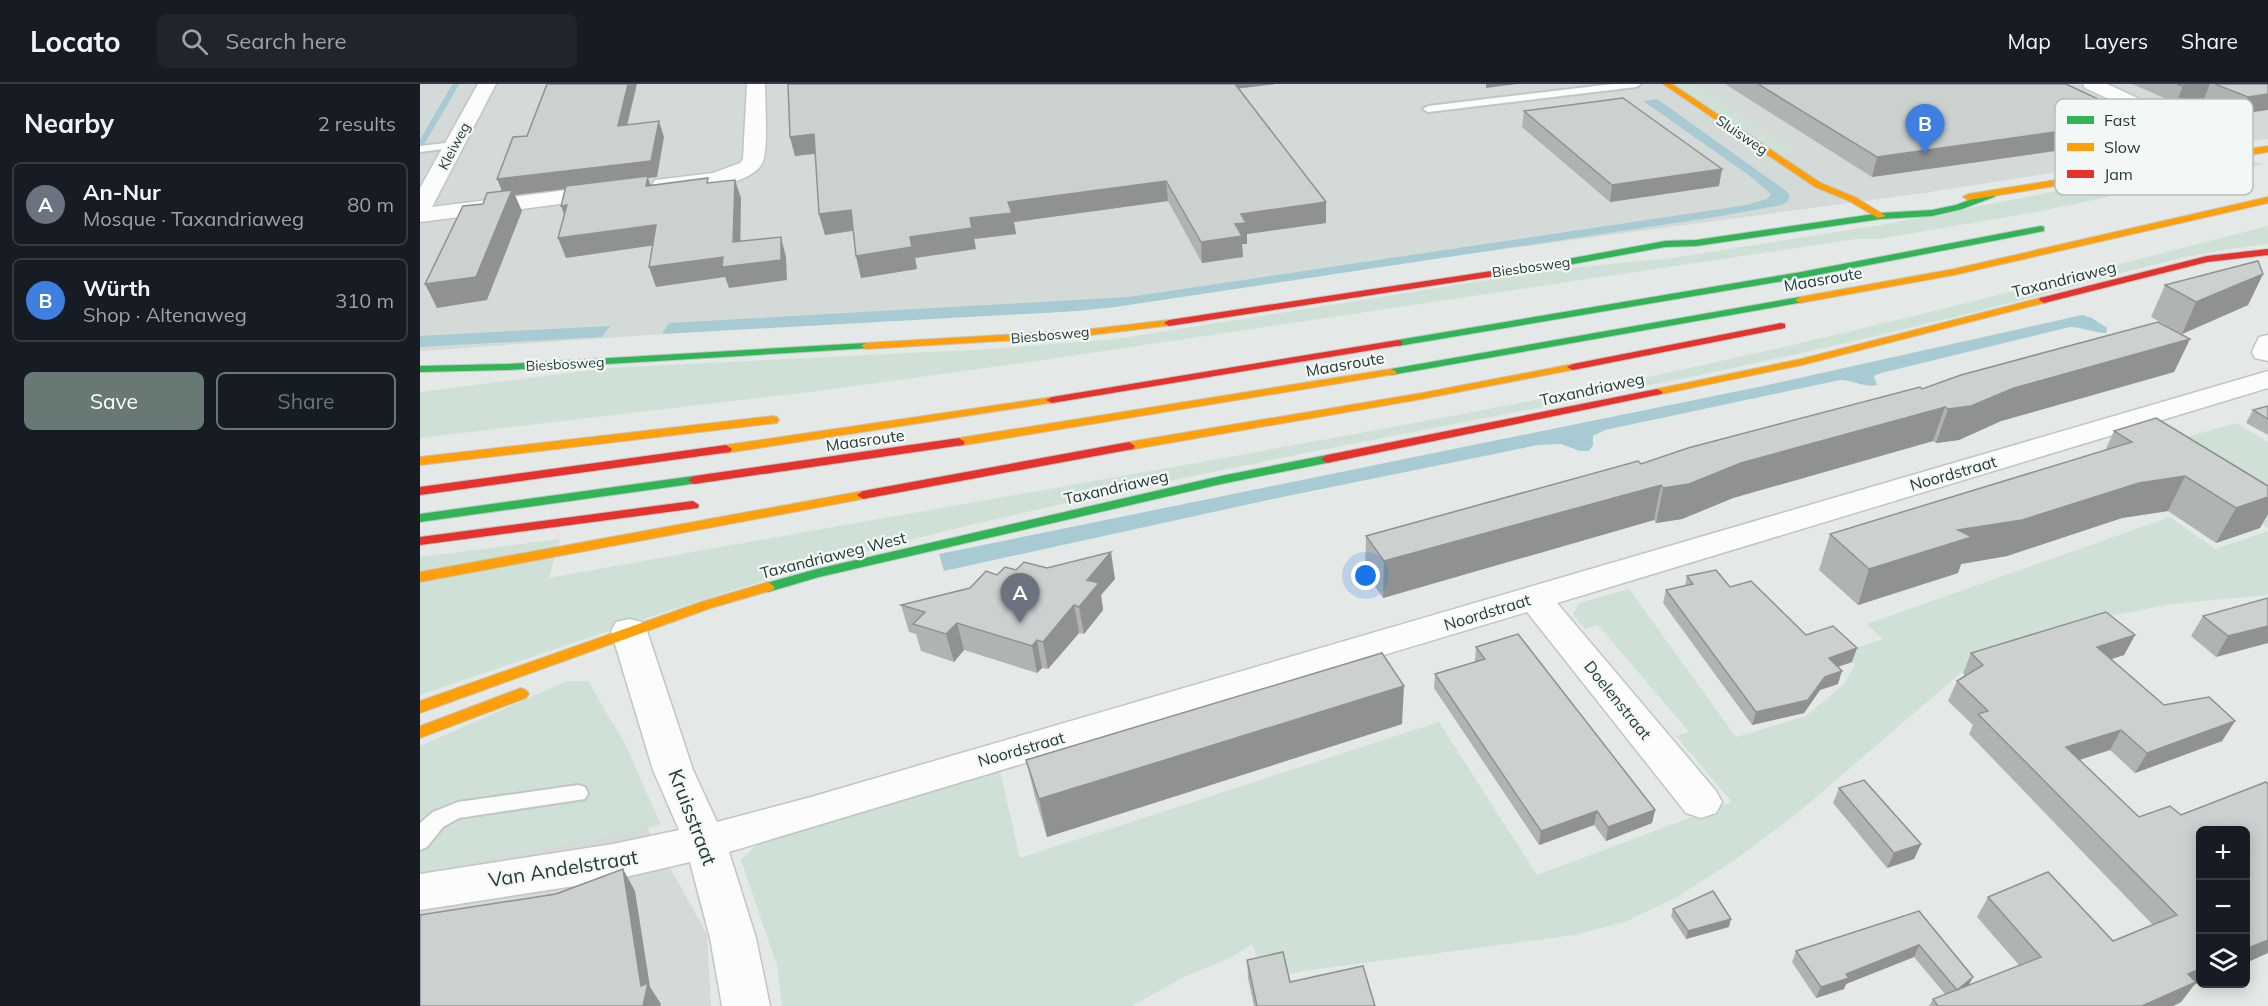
<!DOCTYPE html>
<html lang="en">
<head>
<meta charset="utf-8">
<style>
	:root { --surface:#171b24; --page:#20242c; --text:#f1f3f6; --muted:#9ea1a6; --line:#363941; --accent:#677875 }
	body { margin:0; font-family:Mulish,sans-serif; background:var(--page); color:var(--text) }
	.controls { position:absolute; right:18px; bottom:18px; display:grid; overflow:hidden; border-radius:9px; box-shadow:0 3px 15px #0003 }
	.controls button { width:54px; height:54px; display:grid; place-items:center; padding:0; border:0; border-bottom:2px solid var(--line); background:var(--surface); color:var(--text); font:30px sans-serif }
	.you { position:absolute; left:946px; top:492px; width:21px; height:21px; margin:-15px; border:4px solid #fff; border-radius:50%; background:#1a73e8; box-shadow:0 0 0 9px #1a73e833 }
	.badge { display:grid; place-items:center; width:39px; height:39px; border-radius:50%; background:var(--accent); color:#fff; font-size:20px; font-weight:700 }
	.pin { position:absolute; translate:-50% -50px; filter:drop-shadow(0 2px 3px #0008) }
	.pin::after { content:''; position:absolute; top:32px; width:21px; height:18px; background:inherit; clip-path:polygon(0 0,100% 0,50% 100%) }
	.list { margin:0; padding:0; list-style:none }
	h2 { display:flex; justify-content:space-between; align-items:center; height:78px; margin:0; padding:0 24px; font-size:26px }
	h2 small { font-size:20px; font-weight:400; color:var(--muted) }
	.list li { display:grid; grid-template-columns:39px 1fr auto; gap:18px; align-items:center; box-sizing:border-box; height:84px; margin:0 12px 12px; padding:0 12px; border:2px solid var(--line); border-radius:9px }
	.list b { display:block; font-size:22px; white-space:nowrap }
	.list p { margin:0; font-size:20px; white-space:nowrap; color:var(--muted) }
	.list em { font-size:20px; font-style:normal; color:var(--muted) }
	.actions { display:flex; gap:12px; padding:18px 24px }
	.actions a { flex:1; padding:14px 0; border:2px solid var(--accent); border-radius:9px; text-align:center; font-size:21px; color:var(--accent) }
	.actions .main { background:var(--accent); color:#fff }
	.icon { flex:none; width:33px; height:33px; fill:none; stroke:currentColor; stroke-width:2; stroke-linecap:round; stroke-linejoin:round }
	.map { position:relative; flex:none; width:1848px; height:922px; overflow:hidden }
	header { display:flex; align-items:center; gap:36px; box-sizing:border-box; height:84px; padding:0 30px; background:var(--surface); border-bottom:2px solid var(--line) }
	header strong { font-size:28px }
	nav { display:flex; gap:33px; margin-inline-start:auto; font-size:21px }
	.search { width:420px; height:54px; background:var(--page); display:flex; align-items:center; gap:15px; box-sizing:border-box; padding:0 21px; border-radius:9px; color:var(--muted); font-size:22px }
	main { display:flex }
	aside { flex:1; background:var(--surface) }
	.map>svg:first-child { display:block }
</style>
</head>
<body>
<header>
<strong>Locato</strong>
<div class="search"><svg class="icon" aria-label="search" viewBox="0 0 24 24"><circle cx="10" cy="10" r="6"/><path d="M15 15l6 6"/></svg>Search here</div>
<nav><a>Map</a><a>Layers</a><a>Share</a></nav>
</header>
<main>
<aside>
<h2>Nearby<small>2 results</small></h2>
<ul class="list">
<li><span class="badge" style="background:#6b7280">A</span><div><b>An-Nur</b><p>Mosque · Taxandriaweg</p></div><em>80 m</em></li>
<li><span class="badge" style="background:#3f7fe0">B</span><div><b>Würth</b><p>Shop · Altenaweg</p></div><em>310 m</em></li>
</ul>
<div class="actions"><a class="main">Save</a><a>Share</a></div>
</aside>
<div class="map">
<svg width="1848" height="922" viewBox="0 0 1848 922">
	<rect width="100%" height="100%" fill="#e4e9e7"/>
	<g fill="#d3dad7">
		<polygon points="0,0 1848,0 1848,55 1504,109 673,220 0,267"/>
		<polygon points="172,645 287,850 291,922 0,922 0,699"/>
	</g>
	<g fill="#cfe1d6">
		<polygon points="1255,0 1273,0 1376,69 1362,71"/>
		<polygon points="1830,76 1844,80 1616,128 1459,155 1437,155 630,275 406,306 0,354 0,308 187,284 570,265 696,255 1131,186 1252,174 1310,165 1461,141 1653,104"/>
		<path d="M1848 142V160C1765 168 1686 194 1606 215 1507 240 1407 264 1308 285 1039 342 768 387 502 453 331 495 166 555 0 611V473L140 455 129 494C456 434 784 380 1110 317 1359 269 1603 205 1848 142Z"/>
		<polygon points="1816,339 1848,358 1848,444 1723,365"/>
		<polygon points="1750,433 1795,465 1848,447 1848,511 1752,520 1679,534 1579,567 1542,588 1374,732 1315,776 1257,813 1207,837 1154,851 883,887 846,896 832,860 812,873 764,893 712,922 362,922 357,882 321,776 342,755 579,682 600,774 1019,638 1117,791 1312,718 1256,652 1269,648 1178,541 1165,545 1153,530 1159,519 1209,505 1316,653 1386,632 1423,601 1435,581 1424,568 1463,555 1447,540"/>
		<polygon points="147,597 168,597 205,660 241,741 0,788 0,662"/>
	</g>
	<g fill="#a8cad3">
		<polygon points="1237,15 1365,106 1370,111 1368,117 1361,121 1295,133 695,223 658,227 242,250 249,239 709,213 1327,121 1347,115 1351,110 1330,92 1223,17"/>
		<path d="M1662 231 1672 234 1687 244 1686 249C1673 249 1663 243 1650 243L1461 289 1454 292 1457 301C1445 304 1433 296 1420 296L1185 346 1173 352V361L1169 367H1160L1141 360 1118 361 848 416 524 487 519 470 1348 301Z"/>
		<polygon points="190,242 182,253 0,263 0,252"/>
	</g>
	<g fill="none" stroke-linecap="round" stroke-linejoin="round">
		<polyline stroke="#a8cad3" stroke-width="6" points="2,58 36,0"/>
		<defs>
			<g id="lane">
				<polygon points="1193,0 1221,0 1216,3 1008,28 1003,25 1008,22"/>
				<polygon points="34,58 39,61 38,63 0,68 0,62"/>
				<polygon points="158,701 165,703 168,709 165,715 39,734 23,743 7,763 0,766 0,739 13,728 38,718"/>
			</g>
			<g id="street">
				<polygon points="58,0 76,0 12,123 186,101 194,103 197,108 194,113 0,138 0,104"/>
				<path d="M327 0H345C345 23 348 53 344 74 338 104 267 105 243 108L235 106 232 101 235 96 293 89 320 79 323 75Z"/>
				<polygon points="1663,0 1687,0 1831,66 1834,70 1831,74 1824,76 1817,74 1665,4"/>
				<polygon points="1848,251 1848,277 1835,274 1832,268 1839,253"/>
				<polygon points="1848,287 1848,304 1137,519 1296,707 1302,718 1296,729 1281,734 1266,729 1107,528 309,768 336,854 350,922 302,922 290,854 270,778 193,796 0,826 0,790 193,760 259,746 233,686 191,547 196,538 209,535 222,538 227,547 273,686 297,738 391,713"/>
			</g>
			<g id="fast">
				<polygon points="1571,108 1576,111 1574,113 1542,125 1512,132 1461,135 1276,162 1245,163 1137,183 1132,180 1137,177 1245,157 1276,156 1461,129 1512,126 1536,121"/>
				<polygon points="1621,142 1624,143 1624,147 1381,194 978,262 973,259 978,256 1381,188"/>
				<polygon points="1380,213 1384,214 1384,218 971,291 965,288 971,285"/>
				<polygon points="446,259 451,262 450,264 86,286 0,288 0,282 86,280"/>
				<polygon points="907,371 913,375 911,378 801,400 399,493 348,508 341,503 343,500 397,485 801,392"/>
				<polygon points="274,392 278,393 280,396 278,399 0,438 0,430"/>
			</g>
			<g id="slow">
				<polygon points="1243,0 1252,0 1401,99 1435,113 1466,132 1458,134 1429,117 1395,103"/>
				<polygon points="1848,62 1848,68 1548,116 1543,113 1548,110"/>
				<polygon points="1848,113 1848,119 1534,191 1380,219 1375,216 1380,213 1534,185"/>
				<polygon points="1624,213 1628,214 1628,218 1382,281 1237,311 1231,308 1237,305 1381,275"/>
				<polygon points="749,236 753,237 753,241 663,252 446,265 441,262 446,259 663,246"/>
				<polygon points="1153,280 1159,283 1157,285 1002,315 709,366 703,362 709,358 1002,309"/>
				<polygon points="971,285 977,288 975,290 539,362 533,358 539,354"/>
				<polygon points="632,313 636,314 638,316 636,318 306,369 300,365 306,361"/>
				<polygon points="353,332 357,333 359,336 357,339 0,381 0,373"/>
				<polygon points="443,407 449,411 448,414 0,498 0,488"/>
				<polygon points="348,498 355,503 353,506 291,524 0,629 0,617 281,518"/>
				<polygon points="101,604 106,606 109,610 106,614 0,654 0,642"/>
			</g>
			<g id="jam">
				<polygon points="1848,165 1848,171 1787,178 1624,219 1619,216 1620,214 1787,172"/>
				<polygon points="1137,177 1142,180 1141,182 749,242 744,239 749,236"/>
				<polygon points="1361,239 1365,240 1365,244 1153,286 1147,283 1153,280"/>
				<polygon points="978,256 982,257 982,261 632,319 626,316 632,313"/>
				<polygon points="1237,305 1243,308 1241,310 907,379 901,375 907,371"/>
				<polygon points="539,354 545,358 543,361 274,400 268,396 274,392"/>
				<polygon points="709,358 715,362 713,365 443,415 437,411 443,407"/>
				<polygon points="306,361 312,365 310,368 0,411 0,403"/>
				<polygon points="273,417 279,421 278,424 0,461 0,453"/>
			</g>
		</defs>
		<use href="#lane" stroke="#c1c6c4" stroke-width="4"/>
		<use href="#street" stroke="#c1c6c4" stroke-width="3"/>
		<use href="#fast" stroke="#c0c7c5" stroke-width="2"/>
		<use href="#slow" stroke="#c0c7c5" stroke-width="2"/>
		<use href="#jam" stroke="#c0c7c5" stroke-width="2"/>
		<use href="#lane" fill="#fbfcfb" fill-rule="evenodd"/>
		<use href="#street" fill="#fbfcfb" fill-rule="evenodd"/>
		<use href="#fast" fill="#30b455" fill-rule="evenodd"/>
		<use href="#slow" fill="#ff9f0a" fill-rule="evenodd"/>
		<use href="#jam" fill="#e5322d" fill-rule="evenodd"/>
	</g>
	<g fill="#afb3b2">
		<polygon points="368,0 856,0 818,4 906,139 827,150 827,160 822,160 823,173 782,179 748,117 594,138 596,150 554,155 556,165 495,174 497,185 441,194 436,172 433,147 405,151 399,130 395,70 375,72 370,53"/>
		<polygon points="1305,0 1646,0 1721,35 1714,55 1706,56 1705,57 1452,93"/>
		<polygon points="1712,0 1848,0 1820,30 1784,15 1756,19"/>
		<polygon points="1104,27 1299,102 1190,118 1102,43"/>
		<polygon points="1843,190 1828,221 1762,250 1731,233 1745,201"/>
		<polygon points="1770,255 1754,288 1581,337 1539,356 1516,359 1513,357 1313,414 1262,435 1236,439 1234,436 963,514 945,488 946,452 1221,380 1502,305"/>
		<polygon points="1848,322 1848,351 1826,339 1833,326"/>
		<polygon points="1736,334 1840,444 1796,459 1748,427 1702,434 1587,472 1541,480 1538,489 1438,521 1399,486 1410,450 1685,367 1694,347"/>
		<polygon points="627,484 695,495 681,511 683,526 664,550 659,549 628,585 622,584 617,589 544,566 534,578 501,567 496,550 489,548 481,521 550,504 577,491 596,486"/>
		<polygon points="1267,492 1310,503 1386,551 1432,578 1418,583 1418,600 1400,606 1384,629 1332,641 1243,519 1246,506 1265,502"/>
		<polygon points="1848,514 1796,573 1771,552 1783,532"/>
		<polygon points="1715,551 1704,571 1691,575 1744,621 1815,637 1802,657 1715,689 1690,666 1660,676 1719,733 1750,722 1774,901 1761,918 1753,922 1509,922 1513,915 1525,910 1494,873 1426,900 1424,905 1396,914 1372,878 1376,867 1499,827 1553,893 1549,901 1599,881 1557,833 1568,813 1693,857 1733,841 1549,650 1553,641 1528,617 1537,597 1545,592 1543,589 1551,569"/>
		<polygon points="1056,563 1235,726 1232,739 1186,757 1174,741 1119,761 1014,604 1015,590 1056,578 1055,577"/>
		<polygon points="982,640 627,753 615,713 606,676"/>
		<polygon points="1419,704 1501,760 1494,775 1467,784 1413,719"/>
		<polygon points="1253,825 1309,843 1266,855 1251,832"/>
		<polygon points="827,876 870,898 955,922 834,922 828,894"/>
	</g>
	<g fill="#8f9291">
		<polygon points="208,0 217,0 203,58 198,42"/>
		<polygon points="806,0 856,0 806,6"/>
		<polygon points="1066,0 1097,0 1066,4"/>
		<polygon points="1779,0 1790,0 1784,15 1756,19 1763,2"/>
		<polygon points="1848,10 1848,26 1820,30 1828,13"/>
		<polygon points="1721,35 1714,55 1706,56 1705,57 1452,93 1457,73"/>
		<polygon points="239,37 244,53 237,93 228,94 234,111 226,102 227,95 95,111 102,127 67,216 17,224 5,200 84,112 77,95"/>
		<polygon points="394,50 399,69 375,72 370,53"/>
		<polygon points="1302,85 1299,102 1190,118 1192,101"/>
		<polygon points="315,96 321,114 320,178 313,158"/>
		<polygon points="746,97 748,117 594,138 596,150 554,155 556,165 495,174 497,185 441,194 436,172 490,153 550,134 588,118"/>
		<polygon points="906,118 906,139 827,150 827,160 822,160 823,173 782,179 781,158 821,130"/>
		<polygon points="147,121 148,141 141,122"/>
		<polygon points="431,126 436,146 405,151 399,130"/>
		<polygon points="236,141 243,160 146,174 138,154"/>
		<polygon points="361,153 366,173 367,196 309,204 305,193 236,203 229,183"/>
		<polygon points="1843,190 1828,221 1762,250 1776,218"/>
		<polygon points="1770,255 1754,288 1581,337 1539,356 1516,359 1528,325 1594,304"/>
		<polygon points="1525,323 1513,357 1313,414 1262,435 1236,439 1243,404 1321,379"/>
		<polygon points="1765,392 1748,427 1702,434 1587,472 1541,480 1538,489 1438,521 1449,485 1538,446 1719,399"/>
		<polygon points="1241,401 1234,436 963,514 964,477"/>
		<polygon points="1848,413 1848,430 1840,444 1796,459 1816,424"/>
		<polygon points="691,468 695,495 681,511 683,526 664,550 659,523 667,496"/>
		<polygon points="654,521 659,549 628,585 623,558"/>
		<polygon points="537,539 544,566 534,578 526,550"/>
		<polygon points="1848,542 1848,559 1796,573 1808,552"/>
		<polygon points="1715,551 1704,571 1667,583 1677,563"/>
		<polygon points="617,556 622,584 617,589 612,562"/>
		<polygon points="1437,564 1432,578 1405,587 1409,574"/>
		<polygon points="1422,587 1418,600 1400,606 1384,629 1332,641 1336,628 1405,593"/>
		<polygon points="984,602 982,640 627,753 619,715"/>
		<polygon points="1815,637 1802,657 1715,689 1727,669"/>
		<polygon points="1701,646 1690,666 1636,683 1646,663"/>
		<polygon points="1235,726 1232,739 1186,757 1188,743"/>
		<polygon points="1177,727 1174,741 1119,761 1121,747"/>
		<polygon points="1501,760 1494,775 1467,784 1474,769"/>
		<polygon points="203,785 215,807 230,903 241,920 240,922 223,922 221,902"/>
		<polygon points="1311,835 1309,843 1266,855 1268,847"/>
		<polygon points="1848,856 1848,869 1826,879 1826,865"/>
		<polygon points="1499,861 1494,873 1426,900 1424,905 1396,914 1401,903 1426,890"/>
		<polygon points="1780,885 1780,898 1774,901 1761,918 1753,922 1722,922 1768,890"/>
		<polygon points="1553,893 1547,904 1537,906"/>
	</g>
	<g fill="#ccd0cf" stroke="#8f9291" stroke-width="1.5">
		<polygon points="127,0 208,0 198,42 239,37 231,77 77,95 93,53 107,52"/>
		<polygon points="368,0 815,0 906,118 821,130 826,139 815,140 822,152 781,158 746,97 588,118 592,129 550,134 552,144 490,153 492,163 436,172 431,126 399,130 394,50 370,53"/>
		<polygon points="1338,0 1646,0 1721,35 1711,37 1713,37 1457,73"/>
		<polygon points="1757,0 1779,0 1763,2"/>
		<polygon points="1795,0 1848,0 1848,10 1828,13"/>
		<polygon points="1203,14 1302,85 1192,101 1104,27"/>
		<polygon points="228,92 226,102 288,94 287,99 315,96 313,158 361,153 361,176 302,183 303,173 229,183 236,141 138,154 147,121 141,122 146,102"/>
		<polygon points="92,106 56,193 5,200 43,122 63,120 67,109"/>
		<polygon points="1838,177 1843,190 1776,218 1745,201"/>
		<polygon points="1738,238 1770,255 1594,304 1551,322 1528,325 1525,323 1321,379 1269,400 1243,404 1241,401 964,477 946,452 1218,377 1221,380 1268,364 1500,303 1502,305 1541,291"/>
		<polygon points="1848,322 1848,335 1833,326"/>
		<polygon points="1736,334 1848,402 1848,413 1816,424 1765,392 1719,399 1602,436 1538,446 1552,453 1449,485 1410,450 1712,358 1694,347"/>
		<polygon points="691,468 667,496 679,499 659,523 654,521 623,558 617,556 612,562 537,539 526,550 493,540 505,528 481,521 550,504 566,487 577,491 585,483 596,486 604,478 627,484"/>
		<polygon points="1296,486 1310,503 1331,497 1386,551 1413,542 1437,564 1409,574 1422,587 1405,593 1388,616 1336,628 1246,506 1273,500 1267,492"/>
		<polygon points="1848,514 1848,542 1808,552 1783,532"/>
		<polygon points="1686,528 1715,551 1677,563 1744,621 1789,613 1815,637 1727,669 1701,646 1646,663 1719,733 1750,722 1761,731 1846,698 1848,700 1848,856 1826,865 1826,747 1780,747 1780,885 1768,890 1776,898 1722,922 1518,922 1513,915 1621,873 1568,813 1628,788 1693,857 1757,831 1558,630 1568,627 1537,597 1563,581 1551,569"/>
		<polygon points="1098,550 1235,726 1188,743 1177,727 1121,747 1015,590 1065,575 1056,563"/>
		<polygon points="962,569 984,602 619,715 606,676"/>
		<polygon points="1444,696 1501,760 1474,769 1419,704"/>
		<polygon points="203,785 221,902 228,899 223,922 0,922 0,831 136,810"/>
		<polygon points="1293,807 1311,835 1268,847 1253,825"/>
		<polygon points="1499,827 1553,893 1537,906 1499,861 1426,890 1429,894 1401,903 1376,867"/>
		<polygon points="863,868 870,898 943,882 955,922 837,922 827,876"/>
	</g>
	<g text-anchor="middle" dominant-baseline="central" stroke-width="4.5" stroke-linejoin="round" paint-order="stroke">
		<g font-size="14" fill="#243b37" stroke="#f3f8f6">
			<text transform="translate(1322 51) rotate(34)">Sluisweg</text>
			<text transform="translate(34 62) rotate(-62)">Kleiweg</text>
			<text transform="translate(1111 183) rotate(-8)">Biesbosweg</text>
			<text transform="translate(630 251) rotate(-5)">Biesbosweg</text>
			<text transform="translate(145 280) rotate(-3)">Biesbosweg</text>
		</g>
		<g font-size="16" fill="#243b37" stroke="#f3f8f6">
			<text transform="translate(1403 195) rotate(-10)">Maasroute</text>
			<text transform="translate(1644 195) rotate(-14)">Taxandriaweg</text>
			<text transform="translate(925 280) rotate(-10)">Maasroute</text>
			<text transform="translate(1172 305) rotate(-12)">Taxandriaweg</text>
			<text transform="translate(445 356) rotate(-8)">Maasroute</text>
			<text transform="translate(1533 389) rotate(-16)">Noordstraat</text>
			<text transform="translate(696 403) rotate(-13)">Taxandriaweg</text>
			<text transform="translate(413 471) rotate(-14)">Taxandriaweg West</text>
			<text transform="translate(1067 528) rotate(-17)">Noordstraat</text>
			<text transform="translate(1198 616) rotate(51)">Doelenstraat</text>
			<text transform="translate(601 665) rotate(-16)">Noordstraat</text>
		</g>
		<g font-size="20" fill="#243b37" stroke="#f3f8f6">
			<text transform="translate(273 733) rotate(69)">Kruisstraat</text>
			<text transform="translate(143 784) rotate(-9)">Van Andelstraat</text>
		</g>
	</g>
	<rect x="1635" y="15" width="198" height="96" rx="9" fill="#f3f8f6" stroke="#b5bfbd" stroke-width="1.5"/>
	<rect x="1647" y="32" width="27" height="8" fill="#30b455"/>
	<rect x="1647" y="59" width="27" height="8" fill="#ff9f0a"/>
	<rect x="1647" y="86" width="27" height="8" fill="#e5322d"/>
	<g font-size="16" fill="#243b37">
		<text x="1684" y="42">Fast</text>
		<text x="1684" y="69">Slow</text>
		<text x="1684" y="96">Jam</text>
	</g>
</svg>
<div class="controls">
<button>+</button>
<button>−</button>
<button><svg class="icon" aria-label="layers" viewBox="0 0 24 24"><path d="M12 4l9 5-9 5-9-5zM3 14l9 5 9-5"/></svg></button>
</div>
<div class="you"></div>
<div class="pin badge" style="left:600px;top:539px;background:#6b7280">A</div>
<div class="pin badge" style="left:1505px;top:70px;background:#3f7fe0">B</div>
</div>
</main>
</body>
</html>
